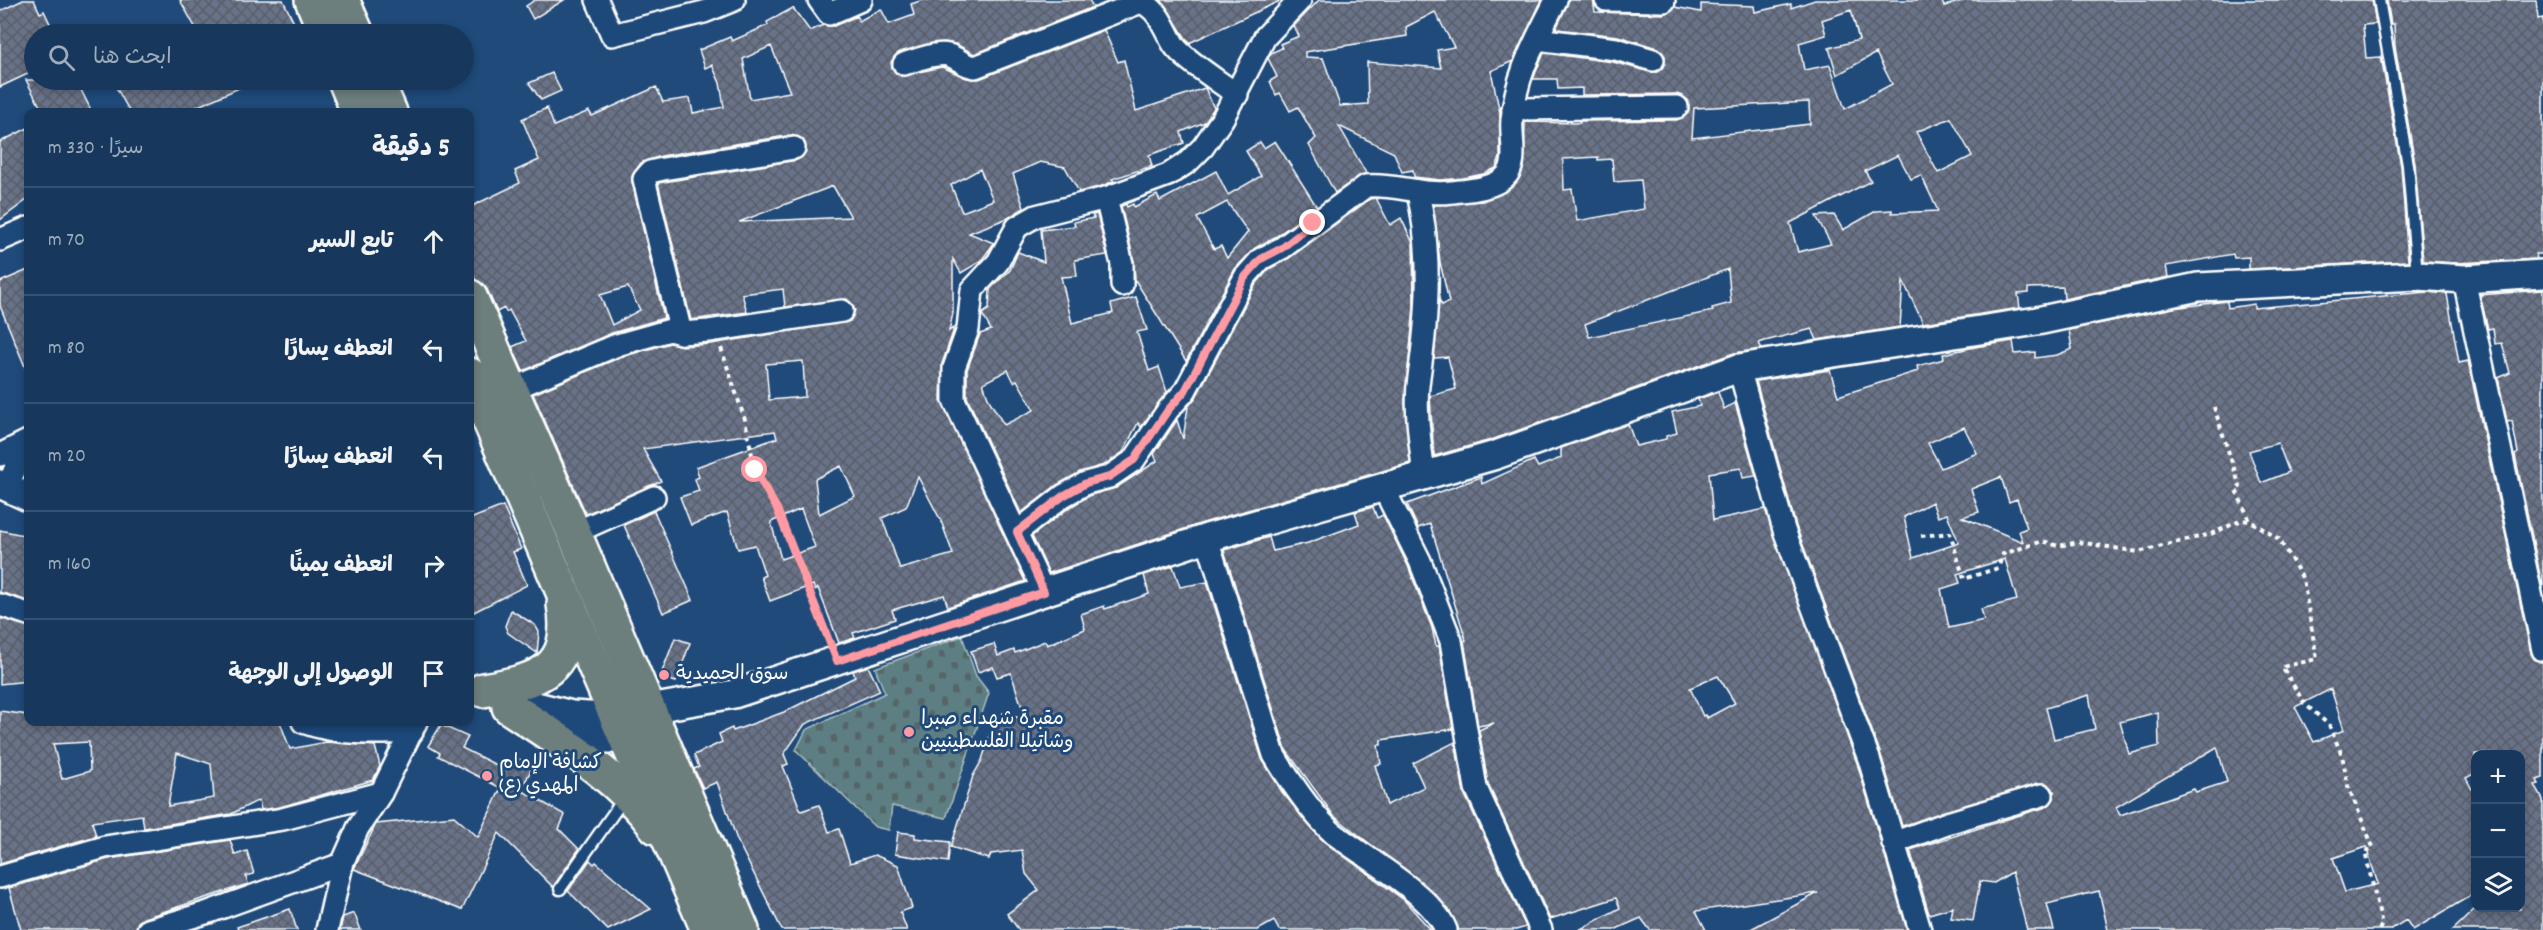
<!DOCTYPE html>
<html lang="ar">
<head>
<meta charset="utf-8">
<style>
	:root { --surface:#17385c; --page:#244365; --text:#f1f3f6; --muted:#9eacbb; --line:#365272 }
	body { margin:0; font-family:Dekko,"Playpen Sans Arabic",sans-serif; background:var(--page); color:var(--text); direction:rtl }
	.controls { position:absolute; right:18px; bottom:18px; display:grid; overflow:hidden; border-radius:12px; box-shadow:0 3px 9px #0003 }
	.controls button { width:54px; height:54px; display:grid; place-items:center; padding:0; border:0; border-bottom:2px solid var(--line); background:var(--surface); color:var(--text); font:30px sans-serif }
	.stop { position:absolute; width:18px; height:18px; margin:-14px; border:4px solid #ff9aa2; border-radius:50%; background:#fff }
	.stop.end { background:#ff9aa2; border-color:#fff; box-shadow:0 2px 6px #0008 }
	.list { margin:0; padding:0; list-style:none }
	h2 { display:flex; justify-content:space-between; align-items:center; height:78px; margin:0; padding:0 24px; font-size:26px }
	h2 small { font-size:20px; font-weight:400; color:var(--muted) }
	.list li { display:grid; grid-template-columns:39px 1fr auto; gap:18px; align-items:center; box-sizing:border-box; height:108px; padding:0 24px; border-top:2px solid var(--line) }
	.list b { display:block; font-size:22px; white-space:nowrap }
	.list em { font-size:20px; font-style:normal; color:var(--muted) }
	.icon { flex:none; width:33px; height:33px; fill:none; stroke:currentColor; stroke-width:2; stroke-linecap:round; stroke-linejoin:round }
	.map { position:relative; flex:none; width:2543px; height:930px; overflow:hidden; direction:ltr }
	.search { position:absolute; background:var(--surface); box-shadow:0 3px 9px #0003; left:24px; top:24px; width:450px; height:66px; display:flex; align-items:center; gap:15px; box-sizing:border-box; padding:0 21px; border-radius:33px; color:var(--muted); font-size:22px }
	.panel { position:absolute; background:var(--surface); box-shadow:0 3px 9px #0003; left:24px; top:108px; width:450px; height:618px; border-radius:12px; direction:rtl }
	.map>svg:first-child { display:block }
</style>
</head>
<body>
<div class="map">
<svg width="2543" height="930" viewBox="0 0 2543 930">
	<defs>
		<pattern id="cemetery-stones" width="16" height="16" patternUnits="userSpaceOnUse" patternTransform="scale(1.5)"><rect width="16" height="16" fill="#5d7e82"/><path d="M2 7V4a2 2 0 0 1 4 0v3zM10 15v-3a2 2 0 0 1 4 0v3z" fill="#546567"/></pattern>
		<pattern id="building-cross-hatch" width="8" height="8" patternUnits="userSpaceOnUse" patternTransform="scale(1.5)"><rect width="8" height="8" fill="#687288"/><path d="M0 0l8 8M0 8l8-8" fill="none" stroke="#595d67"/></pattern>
	</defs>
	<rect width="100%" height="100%" fill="#1f4a7a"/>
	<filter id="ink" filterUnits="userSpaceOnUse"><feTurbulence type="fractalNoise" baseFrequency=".0167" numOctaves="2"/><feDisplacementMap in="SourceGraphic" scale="12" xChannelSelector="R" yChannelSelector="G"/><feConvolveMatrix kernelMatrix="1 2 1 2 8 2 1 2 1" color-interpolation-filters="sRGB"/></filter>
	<g filter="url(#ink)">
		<polygon fill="url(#cemetery-stones)" stroke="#aebec0" stroke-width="1.5" points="962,636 976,676 989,693 946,818 892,806 889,830 875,827 796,750 806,730 885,693 875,668"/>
		<g fill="url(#building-cross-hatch)" stroke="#fff" stroke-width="1.5" fill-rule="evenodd">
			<polygon points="23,0 34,0 40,13 44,11 55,34 34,34 34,71 0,87 0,11"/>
			<polygon points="180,0 283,0 296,27 293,28 296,34 199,34"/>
			<polygon points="535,0 564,0 533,19 526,6"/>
			<path d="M923 0H1089L1093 7 974 54 956 44 943 42 900 52 891 62 892 68 901 76 942 67 967 78 979 79 1104 30 1118 62 1124 60 1136 111 1205 88 1214 108 1205 122 1181 132 1184 143 1149 155 1152 166 1112 179 1114 181 1102 186 1079 192 1065 167 1040 162 1013 174 1024 208 1008 218 969 233 994 243 981 261 961 273 953 259V313L949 331 953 328V332L942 364 941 400 1025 581 948 607 944 595 892 610 895 619 853 633 855 638 839 643 818 588 815 590 813 585 770 601 761 577 765 575 755 545 738 549 727 512 691 525 680 497 699 491 695 479 699 477 696 467 777 438 775 431 643 449 661 481 586 514 533 394 621 357 670 343 682 346 711 344 850 321 855 310 847 299 785 307 783 289 742 294 747 312 691 320 658 183 797 160 806 152 803 140 792 135 661 156 641 163 632 176V182L664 318 612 333 523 371 512 347 526 341 509 310 506 312 504 308 497 312 487 289 475 279 470 269V207L520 183 515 171 539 160 522 119 547 108 554 126 589 111 592 116 656 87 663 102 690 98 693 113 724 107 720 83 712 65 705 68 699 50 730 37 732 41 768 25 767 22 793 8 810 31 823 25 834 26 857 16 859 21 881 9 889 24 914 15 911 4ZM771 46 790 92 750 99 743 59ZM980 169 993 200 962 212 951 185ZM833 186 851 217 739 222ZM628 287 640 310 612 325 600 295ZM803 361 805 397 769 400 766 364ZM841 466 855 496 819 514 815 479ZM918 477 941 521 953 554 900 569 882 518 906 507ZM801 509 815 547 781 559 771 522Z"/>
			<polygon points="1161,0 1282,0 1189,43"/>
			<path d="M1319 0H1542L1513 61 1491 71 1500 113V157L1496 168 1483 174 1464 178 1441 180 1414 177 1413 170 1402 172 1394 153 1339 126 1366 173 1335 193 1309 145 1316 138 1298 107 1290 111 1280 93 1276 95 1270 81 1277 77 1268 58 1271 53 1282 48 1280 44 1299 36 1294 26ZM1435 12 1454 47 1437 50 1441 68 1367 62 1368 104 1340 106 1323 58 1305 57V52L1407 36 1406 27Z"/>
			<path d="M1569 0H1593L1595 12 1664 14 1675 7 1701 12V4L1754 6 1755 12 1791 4V8L1815 0H1941L1944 6 1966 0H2372L2376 24 2363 25 2366 58 2381 57 2401 166 2408 261 2249 269V257L2234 258 2233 254 2166 266 2168 277 2064 299 2063 287 2028 288V293L2018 294 2020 308 1923 323 1903 281 1900 327 1817 340 1812 329 1765 341 1759 343 1762 349 1734 353 1491 440 1434 456 1430 396 1456 389 1448 357 1434 358 1439 299 1442 305 1449 302 1440 262 1433 205 1483 201 1513 187 1524 167 1525 122 1580 123 1579 121 1677 120 1688 113V100L1677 94 1582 95V88L1558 89 1557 79H1533L1544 53 1613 62 1650 72H1657L1665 64V56L1657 48 1618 36 1556 29ZM1851 10 1859 40 1829 48 1837 75 1876 53 1892 84 1845 109 1830 65 1804 70 1799 43 1826 35 1822 20ZM1809 102 1810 124 1692 138 1694 108ZM1951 118 1972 156 1938 173 1916 132ZM1898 155 1911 179 1921 175 1938 211 1892 213V210L1876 211 1843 230 1834 215 1816 216 1831 244 1798 252 1790 223 1871 181 1865 171ZM1598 157V160L1612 159 1614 182 1641 180 1644 209 1577 221 1572 189 1564 190 1563 159ZM1728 269 1731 303 1712 308 1713 311 1589 337 1585 324Z"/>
			<polygon points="2387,0 2536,0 2538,19 2543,18 2543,254 2536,254 2537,259 2455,263 2423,261 2415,164 2395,46 2394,24 2391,24"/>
			<polygon points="552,73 561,91 541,100 529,83"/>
			<polygon points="26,80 76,80 92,112 43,112"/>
			<polygon points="112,80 257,80 185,112 130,112"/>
			<polygon points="28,128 28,199 0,220 0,142"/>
			<path d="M1275 141 1317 207 1275 237 1255 248 1235 269 1186 361 1135 280 1134 261 1121 206 1126 204 1127 207 1133 204 1134 207 1157 195 1160 201 1216 171 1228 195 1261 176 1246 151 1260 142 1264 148ZM1227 202 1248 232 1227 258 1221 246 1214 249 1197 218Z"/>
			<polygon points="1376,198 1390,225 1401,218 1413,243 1414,307 1405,401 1410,463 1203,523 1049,573 1032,536 1070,507 1091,495 1116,488 1157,461 1154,454 1177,420 1183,439 1188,407 1196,397 1256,284 1269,269 1289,258 1370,199"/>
			<path d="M1097 214 1107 255 1075 260 1077 276 1061 277 1072 323 1113 313 1111 304 1136 297 1147 330 1137 332 1149 371 1159 367 1167 392 1141 427 1138 423 1123 452 1104 465 1080 472 1057 485 1021 513 967 397V370L980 334 991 330 982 314 989 309 990 289 1010 270 1018 252 1044 262 1041 230 1075 226 1074 222 1094 218 1092 215ZM1008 370 1014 382 1017 380 1034 410 1004 425 989 400 983 383Z"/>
			<polygon points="28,270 28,374 0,306 0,282"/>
			<polygon points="2543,290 2543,589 2515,455 2518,453 2512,421 2507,422 2498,378 2510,373 2502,343 2495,344 2493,328 2488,329 2480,295"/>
			<path d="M2427 292 2447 294 2459 363 2468 361 2531 653 2534 659 2543 662V778L2537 780 2539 784 2535 785 2543 800V930H2453L2476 908H2520V754H2475V773L2466 778 2475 795V893L2413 930 2406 920 2390 930H2108L2099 891 2047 904 2054 930H2027L2012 872 1994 883 1980 881 1973 921 1951 918 1953 907 1929 914 1910 850 2046 807 2054 799V791L2046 783H2038L1902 826 1881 755 1796 526 1756 381 1830 370 1838 396 1918 371 1917 366 1944 359 1943 354 1975 347 2013 341 2015 354 2035 352V358L2057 355 2072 349 2069 330 2173 308 2227 301 2228 308 2254 304V308ZM1964 427 1977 453 1941 468 1928 443ZM2278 443 2289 472 2261 483 2249 451ZM2001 477 2009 502 2017 499 2027 528 2019 531 2023 542 1962 517 1979 512 1971 489ZM1932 502 1938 517 1947 514 1959 543 1913 558 1904 517ZM2005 559 2017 600 1981 609 1984 620 1949 628 1941 589 1960 583 1957 574ZM2331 689 2344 730 2314 742 2295 707ZM2089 695 2095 729 2054 739 2046 708ZM2158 712 2159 746 2129 754 2120 722ZM2217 747 2227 782 2196 792 2194 789 2120 815 2116 807ZM2366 847 2378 884 2345 892 2333 858Z"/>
			<path d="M1718 392 1724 409 1735 403 1756 476 1743 478 1741 468 1709 473 1713 520 1765 509 1857 763 1907 930H1749L1818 893 1696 911 1706 930H1650L1641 918 1614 930H1579L1620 908 1616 898 1550 919 1488 784 1479 730 1494 723 1478 726 1464 641 1466 640 1430 524 1418 528 1407 504 1481 477 1482 484 1534 460 1538 467 1561 458V448L1628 424 1636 446 1666 439V436L1677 433 1672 412 1700 406 1698 399ZM1718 676 1735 703 1707 718 1705 715 1703 716 1690 688Z"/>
			<polygon points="503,506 521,549 513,552 527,585 470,614 470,519"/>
			<polygon points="1373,507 1377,518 1383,515 1408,566 1432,628 1436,646 1439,646 1453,729 1381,740 1381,745 1378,745 1381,764 1375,765 1387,805 1424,787 1413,763 1455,742 1464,793 1526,927 1516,930 1459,930 1449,910 1435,894 1334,816 1286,750 1224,550 1269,537 1273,551 1308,543 1359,524 1355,512"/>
			<polygon points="654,511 693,600 663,613 624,525"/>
			<polygon points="0,530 28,536 28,601 0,593"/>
			<polygon points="1173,566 1180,587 1207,582 1262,759 1282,792 1323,841 1404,900 1431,930 1279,930 1274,921 1258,930 1019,930 1007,914 1039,890 1026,874 1022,850 991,854 989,859 951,847 973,776 982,760 994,722 1000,724 1003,713 1026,720 1011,673 997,677 993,667 978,672 971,651 994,644 998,656 1014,650 1015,653 1045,641 1047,645 1085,629 1081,614 1104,606 1105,609 1149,594 1144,575"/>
			<polygon points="511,610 535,625 539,632 537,653 508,633 505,626"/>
			<polygon points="0,618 28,626 28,681 0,684"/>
			<polygon points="675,638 690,643 676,682 660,677"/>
			<polygon points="868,666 880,691 805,724 784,754 788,764 783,766 801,811 819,805 829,832 839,829 850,863 875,855 898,865 912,908 900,912 907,930 782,930 737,840 717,782 703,788 694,769 699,767 694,755 722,742 719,734 732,728 733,731 784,712 855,677 853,671"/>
			<path d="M0 711 28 715V722H280L290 749 327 742 375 746 380 766 373 780 280 807 261 810 259 800 231 814 144 828 142 815 92 822 96 836 0 864ZM89 742 90 771 62 779 53 744ZM177 753 211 764 214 798 168 806Z"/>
			<polygon points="441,725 468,737 462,748 506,770 513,756 533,766 521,790 565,815 559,829 579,849 553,887 499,833 462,910 354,869 376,824 454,816 478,837 501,788 438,756 440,753 428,746"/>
			<polygon points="898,832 915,834 915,838 950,842 948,862 895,854"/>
			<polygon points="230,840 235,855 247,851 254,874 246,876 248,884 144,918 138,922 136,930 21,930 9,888 108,859"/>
			<polygon points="590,860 594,864 596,862 651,909 608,930 568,891"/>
			<polygon points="290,909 297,930 238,930 237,927"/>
			<polygon points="354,913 361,930 340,930 343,917"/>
		</g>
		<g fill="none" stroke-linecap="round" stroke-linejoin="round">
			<defs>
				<g id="service">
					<polyline points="2379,0 2408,165 2417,275"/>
					<polyline points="560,889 625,797"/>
				</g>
				<g id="minor">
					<polyline points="597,0 612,35 704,12 734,0"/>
					<polyline points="819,0 829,14 861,0"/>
					<polyline points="1606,0 1664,1"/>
					<polyline points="1537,39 1616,49 1653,60"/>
					<path d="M904 64C917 60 935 52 948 55 959 58 963 66 975 67L1141 2C1160 10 1164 29 1174 45 1183 59 1222 83 1237 95"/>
					<polyline points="1513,109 1677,107"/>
					<path d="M1418 193C1432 254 1428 315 1419 377 1414 409 1421 445 1424 478"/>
					<polyline points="1106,198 1122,264 1122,285"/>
					<polyline points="0,240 28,228"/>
					<polyline points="2464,279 2543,650"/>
					<polyline points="681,333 644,179 650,172 663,169 794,148"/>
					<polyline points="1739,368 1784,530 1869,759 1920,930"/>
					<polyline points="510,390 617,345 670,330 681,333 709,331 842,311"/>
					<polyline points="0,455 28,441"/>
					<polyline points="7,488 20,457 28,448"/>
					<polyline points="1384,489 1420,561 1451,641 1476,788 1541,930"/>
					<path d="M1017 532 1063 496 1086 483 1109 477 1134 460 1168 410 1185 391 1245 277 1261 259 1282 248 1366 186C1394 183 1422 196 1452 192 1469 190 1492 189 1505 177 1519 164 1510 137 1512 120 1516 72 1536 41 1556 0"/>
					<polyline points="574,533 654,497"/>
					<path d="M1207 538 1274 755C1287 777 1313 815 1332 832 1363 857 1432 894 1446 930"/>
					<polyline points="1044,592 954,400 954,368 968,329 972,290 998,262 1017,227 1036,216 1106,198 1149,182 1168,175 1188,162 1203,147 1223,118 1265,37 1300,0"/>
					<polyline points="0,605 28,614"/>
					<path d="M303 722C339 735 374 734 412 732"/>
					<polyline points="1893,843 1947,823 2042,795"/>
					<polyline points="0,877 105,847 283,819 381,793"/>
					<polyline points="148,930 209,912 342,864"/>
					<polyline points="327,930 342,864 358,828 381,793 416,722"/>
				</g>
				<g id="tertiary">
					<polyline points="0,484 28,497"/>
					<polyline points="505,698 572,715 604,717 734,694 1207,538 1496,455 1739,368 2037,321 2198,287 2417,276 2464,279 2543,274"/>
					<polyline points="549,725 608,739 643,736"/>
				</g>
				<g id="primary">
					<polyline points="312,0 326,34"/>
					<polyline points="342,0 357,34"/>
					<polyline points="345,80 358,112"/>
					<polyline points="376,80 390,112"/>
					<polyline points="470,297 574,533 742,930"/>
					<polyline points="470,375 708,930"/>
					<path d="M483 690C538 681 575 671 564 604"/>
					<path d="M509 707C561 742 619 776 656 827"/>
				</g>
			</defs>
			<use href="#service" stroke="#fff" stroke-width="15"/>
			<use href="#minor" stroke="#fff" stroke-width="26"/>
			<use href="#tertiary" stroke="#fff" stroke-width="32"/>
			<use href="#primary" stroke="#fff" stroke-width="38"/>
			<g stroke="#fff" stroke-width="4" stroke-dasharray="4.5 4.5" stroke-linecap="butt">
				<polyline points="721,348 745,420 755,470 777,509 828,641"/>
				<polyline points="2214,407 2240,487 2236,490 2250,521 2279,539 2303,579 2317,659 2282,667 2305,704 2329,725 2342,755 2348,786 2373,847 2365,852 2382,924 2379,930"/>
				<polyline points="1921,536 1950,533 1964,579 1998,568 2003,554 2043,541 2058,546 2079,542 2138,552 2211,534 2242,520 2250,521"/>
			</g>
			<use href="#service" stroke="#1f4a7a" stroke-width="10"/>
			<use href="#minor" stroke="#1f4a7a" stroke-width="21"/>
			<use href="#tertiary" stroke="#1f4a7a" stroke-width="27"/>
			<use href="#primary" stroke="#6c7f7c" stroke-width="33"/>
		</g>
	</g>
	<g fill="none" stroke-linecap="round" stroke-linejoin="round" filter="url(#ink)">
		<polyline stroke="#ff9aa2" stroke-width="8" points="755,470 777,509 837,661 1044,592 1017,532 1063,496 1086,483 1109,477 1134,460 1168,410 1185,391 1245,277 1261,259 1282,248 1313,223"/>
	</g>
	<g fill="#ff9aa2" stroke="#1f4a7a" stroke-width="2">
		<circle cx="664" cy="675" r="6"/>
		<circle cx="909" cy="732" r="6"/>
		<circle cx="487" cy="776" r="6"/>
	</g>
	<g text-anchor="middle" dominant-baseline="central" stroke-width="6" stroke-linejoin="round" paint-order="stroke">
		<g font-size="20" fill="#fff" stroke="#1f4a7a" text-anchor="start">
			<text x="676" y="675">سوق الحمیدیة</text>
			<text x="921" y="720">مقبرة شهداء صبرا<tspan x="921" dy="23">وشاتيلا الفلسطينيين</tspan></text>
			<text x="499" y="764">كشافة الإمام<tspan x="499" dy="23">المهدي (ع)</tspan></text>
		</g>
	</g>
</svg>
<div class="controls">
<button>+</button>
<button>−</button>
<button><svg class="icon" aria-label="layers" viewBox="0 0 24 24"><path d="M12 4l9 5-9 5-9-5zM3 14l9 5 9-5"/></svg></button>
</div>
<div class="stop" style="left:755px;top:470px"></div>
<div class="stop end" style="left:1313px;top:223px"></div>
<div class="search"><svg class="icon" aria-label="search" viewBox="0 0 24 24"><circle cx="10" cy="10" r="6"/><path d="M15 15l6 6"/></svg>ابحث هنا</div>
<section class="panel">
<h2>5 دقيقة<small>سيرًا · 330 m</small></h2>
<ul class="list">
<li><svg class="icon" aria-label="ahead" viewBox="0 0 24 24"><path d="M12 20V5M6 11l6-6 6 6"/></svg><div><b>تابع السير</b></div><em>70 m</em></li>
<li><svg class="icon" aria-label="left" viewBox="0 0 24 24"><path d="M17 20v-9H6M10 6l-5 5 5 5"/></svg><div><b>انعطف يسارًا</b></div><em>80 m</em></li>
<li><svg class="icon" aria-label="left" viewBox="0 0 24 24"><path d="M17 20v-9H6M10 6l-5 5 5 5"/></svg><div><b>انعطف يسارًا</b></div><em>20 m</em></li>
<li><svg class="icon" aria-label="right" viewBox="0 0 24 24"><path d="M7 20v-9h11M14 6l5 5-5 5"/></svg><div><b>انعطف يمينًا</b></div><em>160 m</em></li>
<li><svg class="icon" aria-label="arrive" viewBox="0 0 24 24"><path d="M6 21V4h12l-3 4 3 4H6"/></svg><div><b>الوصول إلى الوجهة</b></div></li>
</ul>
</section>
</div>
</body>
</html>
